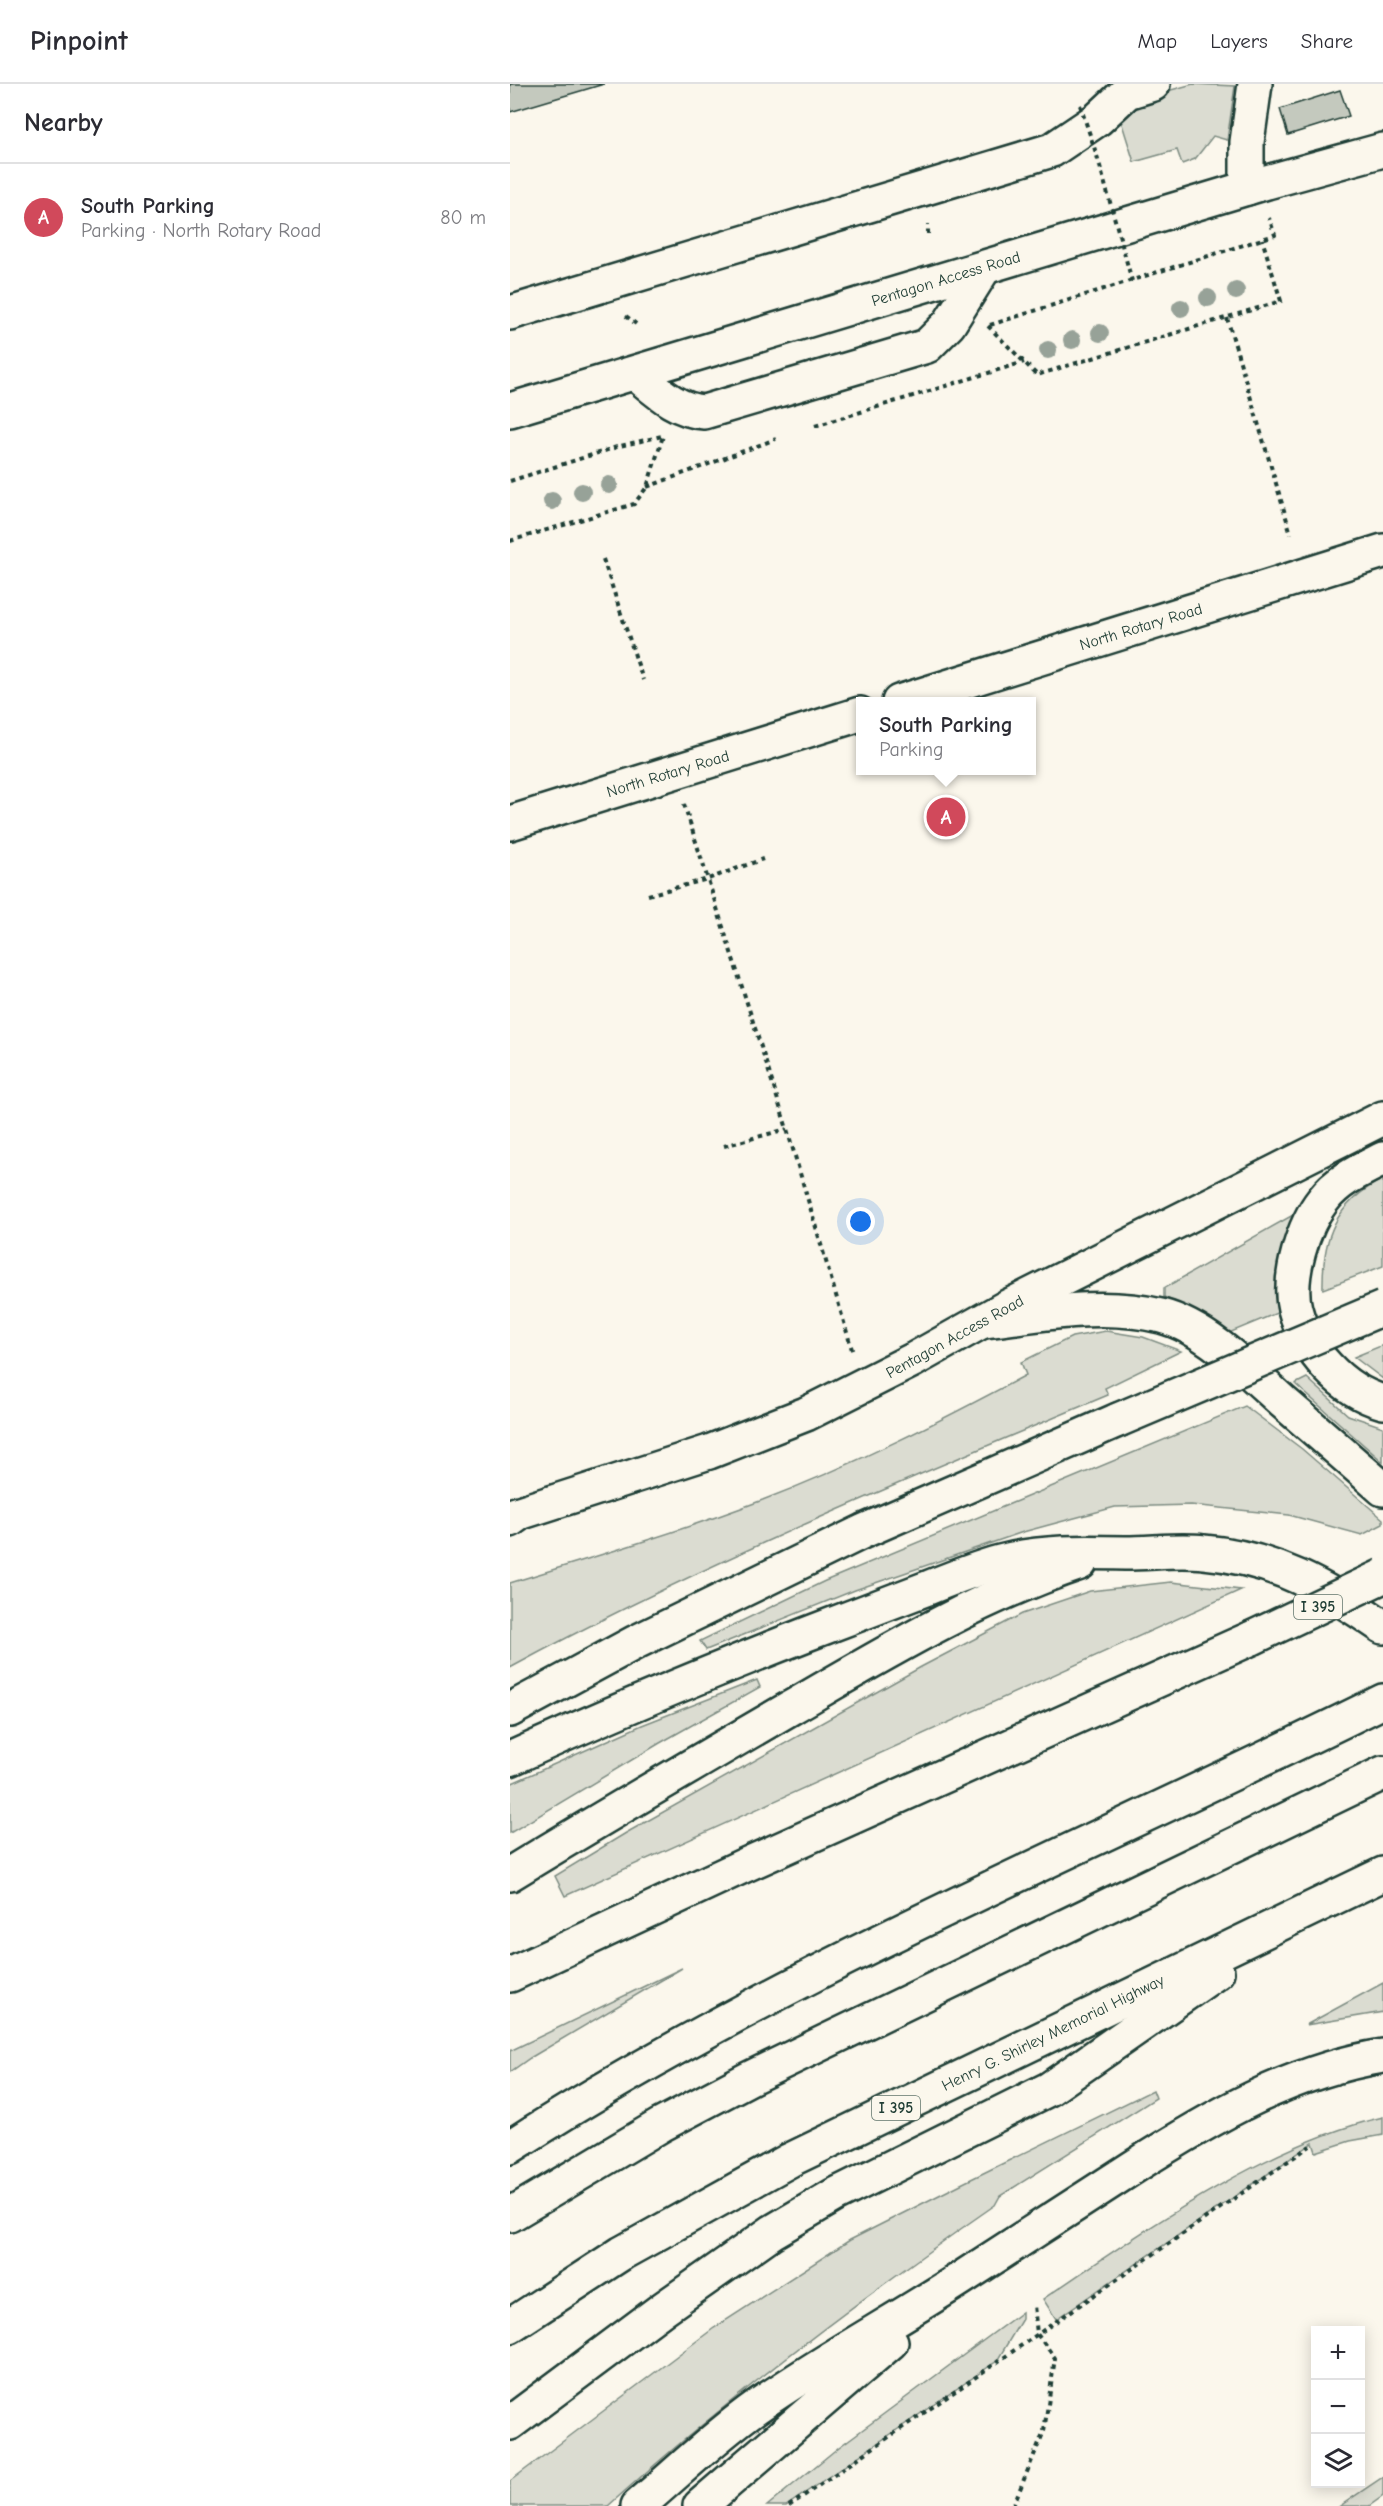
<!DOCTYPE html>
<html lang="en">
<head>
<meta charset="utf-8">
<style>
	:root { --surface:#fff; --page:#f7f7f7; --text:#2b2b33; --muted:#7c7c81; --line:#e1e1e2; --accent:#d1495b }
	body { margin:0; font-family:"Comic Neue",sans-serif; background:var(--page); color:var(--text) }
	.controls { position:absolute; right:18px; bottom:18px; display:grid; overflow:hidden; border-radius:0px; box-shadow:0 3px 15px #0003 }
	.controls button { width:54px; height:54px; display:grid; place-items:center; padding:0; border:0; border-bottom:2px solid var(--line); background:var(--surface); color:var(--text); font:30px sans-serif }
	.you { position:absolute; left:351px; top:1138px; width:21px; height:21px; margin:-15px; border:4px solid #fff; border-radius:50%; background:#1a73e8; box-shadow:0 0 0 9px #1a73e833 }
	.badge { display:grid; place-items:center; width:39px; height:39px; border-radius:50%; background:var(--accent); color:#fff; font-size:20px; font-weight:700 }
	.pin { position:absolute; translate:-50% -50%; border:3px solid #fff; box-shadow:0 2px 6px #0006 }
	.popup { position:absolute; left:346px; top:613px; width:180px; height:78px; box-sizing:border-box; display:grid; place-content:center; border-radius:0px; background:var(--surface); filter:drop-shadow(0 2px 4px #0005); font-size:20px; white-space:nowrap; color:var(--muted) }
	.popup b { font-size:22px; color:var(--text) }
	.popup::after { content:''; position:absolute; left:50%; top:100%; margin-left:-12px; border:12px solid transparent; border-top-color:var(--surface) }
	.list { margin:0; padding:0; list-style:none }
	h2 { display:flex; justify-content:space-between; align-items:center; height:78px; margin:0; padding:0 24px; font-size:26px }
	h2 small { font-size:20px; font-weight:400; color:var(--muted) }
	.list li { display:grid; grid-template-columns:39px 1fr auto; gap:18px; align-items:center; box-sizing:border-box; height:108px; padding:0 24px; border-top:2px solid var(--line) }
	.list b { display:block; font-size:22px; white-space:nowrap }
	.list p { margin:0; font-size:20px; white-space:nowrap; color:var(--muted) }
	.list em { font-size:20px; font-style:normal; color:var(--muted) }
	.icon { flex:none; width:33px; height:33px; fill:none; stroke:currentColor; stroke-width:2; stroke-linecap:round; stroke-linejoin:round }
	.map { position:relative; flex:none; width:873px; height:2422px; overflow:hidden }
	header { display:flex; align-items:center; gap:36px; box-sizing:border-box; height:84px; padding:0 30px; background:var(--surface); border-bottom:2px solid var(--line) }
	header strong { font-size:28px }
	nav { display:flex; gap:33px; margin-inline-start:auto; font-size:21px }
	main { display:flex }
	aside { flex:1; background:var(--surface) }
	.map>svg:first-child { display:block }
</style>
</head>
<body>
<header>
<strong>Pinpoint</strong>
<nav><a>Map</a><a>Layers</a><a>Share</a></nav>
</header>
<main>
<aside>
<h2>Nearby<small></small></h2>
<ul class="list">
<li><span class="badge">A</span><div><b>South Parking</b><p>Parking · North Rotary Road</p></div><em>80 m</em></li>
</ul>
</aside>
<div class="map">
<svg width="873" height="2422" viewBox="0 0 873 2422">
	<rect width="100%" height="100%" fill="#fbf7ec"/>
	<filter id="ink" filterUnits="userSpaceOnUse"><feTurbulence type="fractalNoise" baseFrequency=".0167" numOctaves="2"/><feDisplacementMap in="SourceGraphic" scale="12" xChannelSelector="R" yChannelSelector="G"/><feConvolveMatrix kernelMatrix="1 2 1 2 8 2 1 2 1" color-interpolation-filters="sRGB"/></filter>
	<g filter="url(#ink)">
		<g fill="#dbdcd1" stroke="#7d8c82" stroke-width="1.5">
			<polygon points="683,0 725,2 717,56 703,52 685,75 672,80 667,66 624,78 606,21"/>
			<path d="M873 1095V1182L813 1205C812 1154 825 1119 873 1095Z"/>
			<polygon points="783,1131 788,1139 774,1226 719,1249 689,1229 654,1213 654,1204"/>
			<path d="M596 1247 633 1253 671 1267 595 1304 598 1311C396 1396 192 1479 0 1584V1499C84 1473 168 1448 250 1417 342 1382 430 1337 516 1291L511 1278 562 1253Z"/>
			<polygon points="873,1261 873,1295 844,1273"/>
			<polygon points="797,1294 838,1331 873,1343 873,1378 785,1300"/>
			<polygon points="735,1322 792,1365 873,1435 873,1440 852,1451 779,1431 681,1421 605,1423 513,1448 345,1506 196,1566 190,1557 315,1497"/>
			<path d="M661 1498 731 1506C506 1610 280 1710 55 1812L45 1792 116 1749 411 1583 512 1530 580 1507Z"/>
			<polygon points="247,1596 250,1603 150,1659 0,1749 0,1700 132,1641"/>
			<polygon points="172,1884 20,1974 0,1988 0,1967"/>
			<polygon points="873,1899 873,1928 796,1941"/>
			<path d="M643 2006 646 2014 490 2112 485 2121C351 2214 219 2313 98 2422H0V2397L204 2244 340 2156 453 2099Z"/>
			<path d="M873 2033V2051L840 2057 806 2068 803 2059 546 2235 533 2215C634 2147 754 2061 873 2033Z"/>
			<polygon points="512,2228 512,2235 487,2277 276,2422 257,2422 329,2363"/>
			<polygon points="873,2393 873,2412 859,2422 830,2422"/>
		</g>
		<g fill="#c4c9be" stroke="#1f3d34" stroke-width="1.5">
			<polygon points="0,0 94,0 0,28"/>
			<polygon points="830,6 839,32 778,51 770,25"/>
		</g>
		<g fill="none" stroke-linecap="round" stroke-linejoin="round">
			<defs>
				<g id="minor">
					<polyline points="737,104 737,58 745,0"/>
					<polyline points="0,229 542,66 588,35 617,8 643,0"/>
					<path d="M125 289C146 306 165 326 194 328L417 262 439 240 474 184"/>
					<polyline points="0,326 757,98 873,66"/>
					<polyline points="389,618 873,467"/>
					<polyline points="0,739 350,630"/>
					<polyline points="0,1432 199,1368 296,1330 403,1276 499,1222 873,1034"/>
				</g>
				<g id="highway">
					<path d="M873 1075C851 1086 828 1096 813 1116 793 1141 777 1194 785 1225 796 1267 831 1306 873 1318"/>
					<path d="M474 1237C533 1230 592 1218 651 1232 695 1243 740 1288 773 1318 807 1347 840 1376 873 1405"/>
					<polyline points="0,1436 7,1431"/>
					<polyline points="0,1626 126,1558 354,1447 608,1336"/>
					<path d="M0 1675C98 1630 197 1589 297 1550 336 1535 376 1520 415 1505 440 1495 464 1485 490 1478 531 1467 573 1468 615 1469 642 1469 668 1465 694 1468 764 1474 817 1504 873 1543"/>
					<path d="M0 1790C93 1733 188 1678 282 1623 375 1569 468 1513 570 1479"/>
					<polyline points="0,1891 233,1782 742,1554"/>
					<path d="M0 2063C275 1886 581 1762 873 1617"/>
					<polyline points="0,2131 151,2041 240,1994 873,1689"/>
					<polyline points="0,2242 112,2169 280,2076 873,1790"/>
					<polyline points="0,2339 154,2224 262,2148 325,2111 539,2005 707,1888"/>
					<path d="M128 2422C167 2389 205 2352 246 2323 315 2275 389 2235 458 2190 513 2155 567 2119 622 2084 700 2034 780 1987 873 1972"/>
					<polyline points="190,2422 381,2258"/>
				</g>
			</defs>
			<use href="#minor" stroke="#1f3d34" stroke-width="38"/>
			<use href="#highway" stroke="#1f3d34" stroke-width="38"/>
			<g stroke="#1f3d34" stroke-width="4" stroke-dasharray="4.5 4.5" stroke-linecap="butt">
				<polyline points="418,150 418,140"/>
				<polyline points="116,232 126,240"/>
				<polyline points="717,234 781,450"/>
				<polyline points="480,241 765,151 759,134"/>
				<polyline points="478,242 527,291 771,217 752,155"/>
				<polyline points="305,342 514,278"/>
				<polyline points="0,397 110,362 152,352"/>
				<polyline points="137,403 266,355"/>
				<polyline points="0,457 124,420 137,403 153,352"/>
				<polyline points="93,475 133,596"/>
				<polyline points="174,720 277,1045 343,1269"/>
				<polyline points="138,811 198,795 253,775"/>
				<polyline points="214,1062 277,1045"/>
				<polyline points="279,2422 800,2062"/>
				<polyline points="503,2422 534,2347 545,2274 527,2250 524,2221"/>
			</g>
			<use href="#minor" stroke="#fbf7ec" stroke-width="33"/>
			<use href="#highway" stroke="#fbf7ec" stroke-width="33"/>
			<defs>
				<g id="highway-bridge">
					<polyline points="608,1336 873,1224"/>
					<polyline points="742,1554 873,1492"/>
				</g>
			</defs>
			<use href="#highway-bridge" stroke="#1f3d34" stroke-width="38" stroke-linecap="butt"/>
			<polyline stroke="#1f3d34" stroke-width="4" stroke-dasharray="4.5 4.5" stroke-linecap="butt" points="570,21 588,75 622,197"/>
			<use href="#highway-bridge" stroke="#fbf7ec" stroke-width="33"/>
		</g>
		<g fill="#97a298">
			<circle cx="726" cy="207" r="9"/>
			<circle cx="698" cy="214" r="9"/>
			<circle cx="671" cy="224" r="9"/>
			<circle cx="590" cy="249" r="9"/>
			<circle cx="562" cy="256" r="9"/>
			<circle cx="538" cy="266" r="9"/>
			<circle cx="99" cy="401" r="9"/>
			<circle cx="72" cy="408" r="9"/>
			<circle cx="42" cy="417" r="9"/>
		</g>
	</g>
	<g text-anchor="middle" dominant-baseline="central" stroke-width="4.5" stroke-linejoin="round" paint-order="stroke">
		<g fill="#fbf7ec" stroke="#61756b" stroke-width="1.5">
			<rect x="784" y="1511" width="48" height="24" rx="4.5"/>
			<rect x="362" y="2012" width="48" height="24" rx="4.5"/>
		</g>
		<g font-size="15" font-weight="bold" fill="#1f3d34">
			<text x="808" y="1523">I 395</text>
			<text x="386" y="2024">I 395</text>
		</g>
		<g font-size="16" fill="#1f3d34" stroke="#fbf7ec">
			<text transform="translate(436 195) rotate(-17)">Pentagon Access Road</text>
			<text transform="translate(631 543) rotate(-17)">North Rotary Road</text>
			<text transform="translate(158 690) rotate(-17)">North Rotary Road</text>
			<text transform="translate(445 1253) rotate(-29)">Pentagon Access Road</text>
			<text transform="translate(543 1949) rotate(-26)">Henry G. Shirley Memorial Highway</text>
		</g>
	</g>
</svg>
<div class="controls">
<button>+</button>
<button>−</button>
<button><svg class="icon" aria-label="layers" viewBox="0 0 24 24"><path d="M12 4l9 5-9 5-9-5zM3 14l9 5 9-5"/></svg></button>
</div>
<div class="you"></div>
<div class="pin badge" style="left:436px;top:733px">A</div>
<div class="popup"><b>South Parking</b>Parking</div>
</div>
</main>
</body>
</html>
